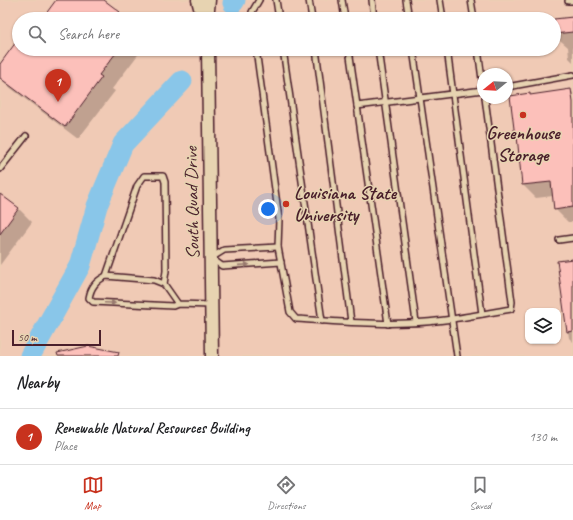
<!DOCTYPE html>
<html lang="en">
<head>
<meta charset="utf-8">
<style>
	:root { --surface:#fff; --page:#f6f6f6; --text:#202124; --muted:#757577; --line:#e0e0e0; --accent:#c8321e }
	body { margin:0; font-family:Caveat,sans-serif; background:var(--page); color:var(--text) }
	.controls { position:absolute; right:12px; bottom:12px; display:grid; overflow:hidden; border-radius:8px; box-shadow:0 1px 3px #0004 }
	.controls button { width:36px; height:36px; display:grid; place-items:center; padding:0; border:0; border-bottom:1px solid var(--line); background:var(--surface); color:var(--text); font:20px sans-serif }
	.compass { position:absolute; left:477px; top:68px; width:36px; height:36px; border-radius:50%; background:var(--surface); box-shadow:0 1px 3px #0004; rotate:252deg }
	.scale { position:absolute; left:12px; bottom:10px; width:89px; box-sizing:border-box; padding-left:4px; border:2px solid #4a1f2b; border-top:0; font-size:11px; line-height:14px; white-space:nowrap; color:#4a1f2b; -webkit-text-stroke:3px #e7d3b1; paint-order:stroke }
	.you { position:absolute; left:268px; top:209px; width:14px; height:14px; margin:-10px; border:3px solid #fff; border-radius:50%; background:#1a73e8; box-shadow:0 0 0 6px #1a73e833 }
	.badge { display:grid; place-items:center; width:26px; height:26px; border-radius:50%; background:var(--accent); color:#fff; font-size:13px; font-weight:700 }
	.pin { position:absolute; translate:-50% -33px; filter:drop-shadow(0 1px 2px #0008) }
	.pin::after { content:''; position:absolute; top:21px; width:14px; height:12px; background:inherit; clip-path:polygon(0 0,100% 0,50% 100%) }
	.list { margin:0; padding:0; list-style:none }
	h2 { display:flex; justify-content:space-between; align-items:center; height:52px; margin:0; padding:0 16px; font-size:17px }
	h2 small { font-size:13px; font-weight:400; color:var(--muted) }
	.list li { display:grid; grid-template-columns:26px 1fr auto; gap:12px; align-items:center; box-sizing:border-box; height:56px; padding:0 16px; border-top:1px solid var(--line) }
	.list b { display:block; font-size:15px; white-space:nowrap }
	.list p { margin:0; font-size:13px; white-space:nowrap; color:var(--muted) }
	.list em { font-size:13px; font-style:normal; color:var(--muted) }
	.icon { flex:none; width:22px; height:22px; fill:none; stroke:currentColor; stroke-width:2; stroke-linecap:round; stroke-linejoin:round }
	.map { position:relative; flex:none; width:573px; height:356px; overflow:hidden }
	.search { position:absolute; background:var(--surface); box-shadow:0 1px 3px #0004; left:12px; right:12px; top:12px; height:44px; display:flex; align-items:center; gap:10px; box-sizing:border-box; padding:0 14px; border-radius:22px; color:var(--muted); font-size:15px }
	.sheet { height:108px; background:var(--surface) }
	nav { display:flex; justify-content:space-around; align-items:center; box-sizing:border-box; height:56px; border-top:1px solid var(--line); background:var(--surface); font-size:11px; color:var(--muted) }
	nav a { display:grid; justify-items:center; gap:2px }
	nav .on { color:var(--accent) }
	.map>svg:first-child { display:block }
</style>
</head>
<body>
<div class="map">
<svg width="573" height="356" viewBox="0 0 573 356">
	<rect width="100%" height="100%" fill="#ebcfb3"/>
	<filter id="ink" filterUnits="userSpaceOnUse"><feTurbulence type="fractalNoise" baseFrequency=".025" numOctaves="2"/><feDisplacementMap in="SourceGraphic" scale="8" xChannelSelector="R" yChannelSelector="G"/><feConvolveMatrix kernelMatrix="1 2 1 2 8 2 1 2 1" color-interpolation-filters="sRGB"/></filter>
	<g filter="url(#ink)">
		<path fill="#f0cab5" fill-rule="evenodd" d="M0 0H573V356H0ZM19 19H554V49H19ZM483 74H507V98H483ZM528 311H558V341H528Z"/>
		<g fill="#0003">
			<polygon points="57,0 103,0 126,19 43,19"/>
			<polygon points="573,18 573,62 569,58 568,47 554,35 554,20"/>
			<polygon points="19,40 19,49 137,49 140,52 112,89 115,91 78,139 8,86 0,78 0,65"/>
			<polygon points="571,90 573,93 573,222 568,222 555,209 553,196 536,198 522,184 518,138 516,136 530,94 531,96"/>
			<polygon points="0,195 19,209 32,222 0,265"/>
			<polygon points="573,260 573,342 569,338 558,262"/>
		</g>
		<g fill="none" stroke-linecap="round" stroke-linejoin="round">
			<g stroke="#89c6e9" stroke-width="21">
				<polyline points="233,3 235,0"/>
				<polyline points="30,356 80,266 97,206 123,144 182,81"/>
			</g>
		</g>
		<g fill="#fcc0ba" stroke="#4a1f2b">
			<polygon points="56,0 104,0 120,12 114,19 42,19"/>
			<polygon points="573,17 573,32 554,34 554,19"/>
			<polygon points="19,38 19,49 119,49 99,75 102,77 65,127 0,78 0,64"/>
			<polygon points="571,89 573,102 573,207 554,210 551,182 522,185 517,136 515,137 510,96 530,93 530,95"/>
			<polygon points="0,194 19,208 0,234"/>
			<polygon points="573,259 573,331 567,332 557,261"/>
			<polygon points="88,346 119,352 118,356 58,356 57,353"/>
		</g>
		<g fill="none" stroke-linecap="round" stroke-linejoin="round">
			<defs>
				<g id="service">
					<polyline points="276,0 279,19"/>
					<polyline points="309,0 312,19"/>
					<polyline points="342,0 345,19"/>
					<polyline points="372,0 374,19"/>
					<polyline points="406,0 409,19"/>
					<polyline points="440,0 443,19"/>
					<polyline points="471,0 474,19"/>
					<polyline points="568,1 573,1"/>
					<polyline points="252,19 252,12 259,0"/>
					<path d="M256 49 279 219 278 247 290 312 296 319C333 321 371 325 408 323 443 322 477 315 511 309L512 302 485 98"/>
					<polyline points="283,49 322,321"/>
					<polyline points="316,49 351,322"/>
					<polyline points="349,49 388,324"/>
					<polyline points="378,49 416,322"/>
					<polyline points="413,49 457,356"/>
					<polyline points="447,49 482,314"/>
					<polyline points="478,49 483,87"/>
					<polyline points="507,87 573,75"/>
					<polyline points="357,106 483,90"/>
					<polyline points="0,169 26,136"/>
					<polyline points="559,240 573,238"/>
					<polyline points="278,247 224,250 211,258 222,266 281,262"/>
					<polyline points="106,276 137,186 144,176 163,176 165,182 166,271 164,284"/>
					<path d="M178 304 164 284 154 280 106 276C96 281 91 287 89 298L93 302 173 306 178 304 211 305"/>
				</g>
				<g id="tertiary">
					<polyline points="198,0 203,19"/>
					<polyline points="207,19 209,0"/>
					<polyline points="208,49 212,356"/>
				</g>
			</defs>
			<use href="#service" stroke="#4a1f2b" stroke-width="8"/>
			<use href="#tertiary" stroke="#4a1f2b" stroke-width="15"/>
			<use href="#service" stroke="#e7d3b1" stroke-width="5"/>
			<use href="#tertiary" stroke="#e7d3b1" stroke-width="12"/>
		</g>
		<defs><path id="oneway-solid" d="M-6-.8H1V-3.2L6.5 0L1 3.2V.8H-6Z"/></defs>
		<g fill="#98796e">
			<use href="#oneway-solid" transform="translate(244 265) rotate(-4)"/>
			<use href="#oneway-solid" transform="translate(110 303) rotate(3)"/>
		</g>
	</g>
	<g fill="#c8321e" stroke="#e7d3b1" stroke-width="1.5">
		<circle cx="523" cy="115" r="4"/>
		<circle cx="286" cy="204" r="4"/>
	</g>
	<g text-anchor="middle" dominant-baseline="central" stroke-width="3" stroke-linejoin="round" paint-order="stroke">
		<g font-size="19" font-weight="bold" fill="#4a1f2b" stroke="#e7d3b1">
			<text x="523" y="133">Greenhouse<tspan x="523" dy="22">Storage</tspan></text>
			<text x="294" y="193" text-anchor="start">Louisiana State<tspan x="294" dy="22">University</tspan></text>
		</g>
		<g font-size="19" fill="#4a1f2b" stroke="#e7d3b1">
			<text transform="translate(192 203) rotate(-91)">South Quad Drive</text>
		</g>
	</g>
</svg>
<div class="controls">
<button><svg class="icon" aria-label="layers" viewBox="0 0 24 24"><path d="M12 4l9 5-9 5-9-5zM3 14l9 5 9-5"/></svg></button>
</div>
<svg class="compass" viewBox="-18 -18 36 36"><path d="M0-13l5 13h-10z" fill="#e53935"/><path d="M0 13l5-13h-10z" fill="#757577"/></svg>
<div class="scale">50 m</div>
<div class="you"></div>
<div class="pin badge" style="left:58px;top:102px">1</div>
<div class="search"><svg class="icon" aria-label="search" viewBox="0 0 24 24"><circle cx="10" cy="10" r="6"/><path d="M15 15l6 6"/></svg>Search here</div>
</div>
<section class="sheet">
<h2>Nearby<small></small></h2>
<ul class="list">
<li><span class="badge">1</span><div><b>Renewable Natural Resources Building</b><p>Place</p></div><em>130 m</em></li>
</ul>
</section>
<nav>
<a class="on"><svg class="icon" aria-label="map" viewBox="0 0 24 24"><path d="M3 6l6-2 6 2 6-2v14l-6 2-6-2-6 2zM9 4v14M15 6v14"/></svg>Map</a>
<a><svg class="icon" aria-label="directions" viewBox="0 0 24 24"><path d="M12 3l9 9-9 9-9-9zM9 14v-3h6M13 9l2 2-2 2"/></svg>Directions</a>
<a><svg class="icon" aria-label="saved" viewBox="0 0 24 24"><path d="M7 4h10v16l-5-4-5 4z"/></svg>Saved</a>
</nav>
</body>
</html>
